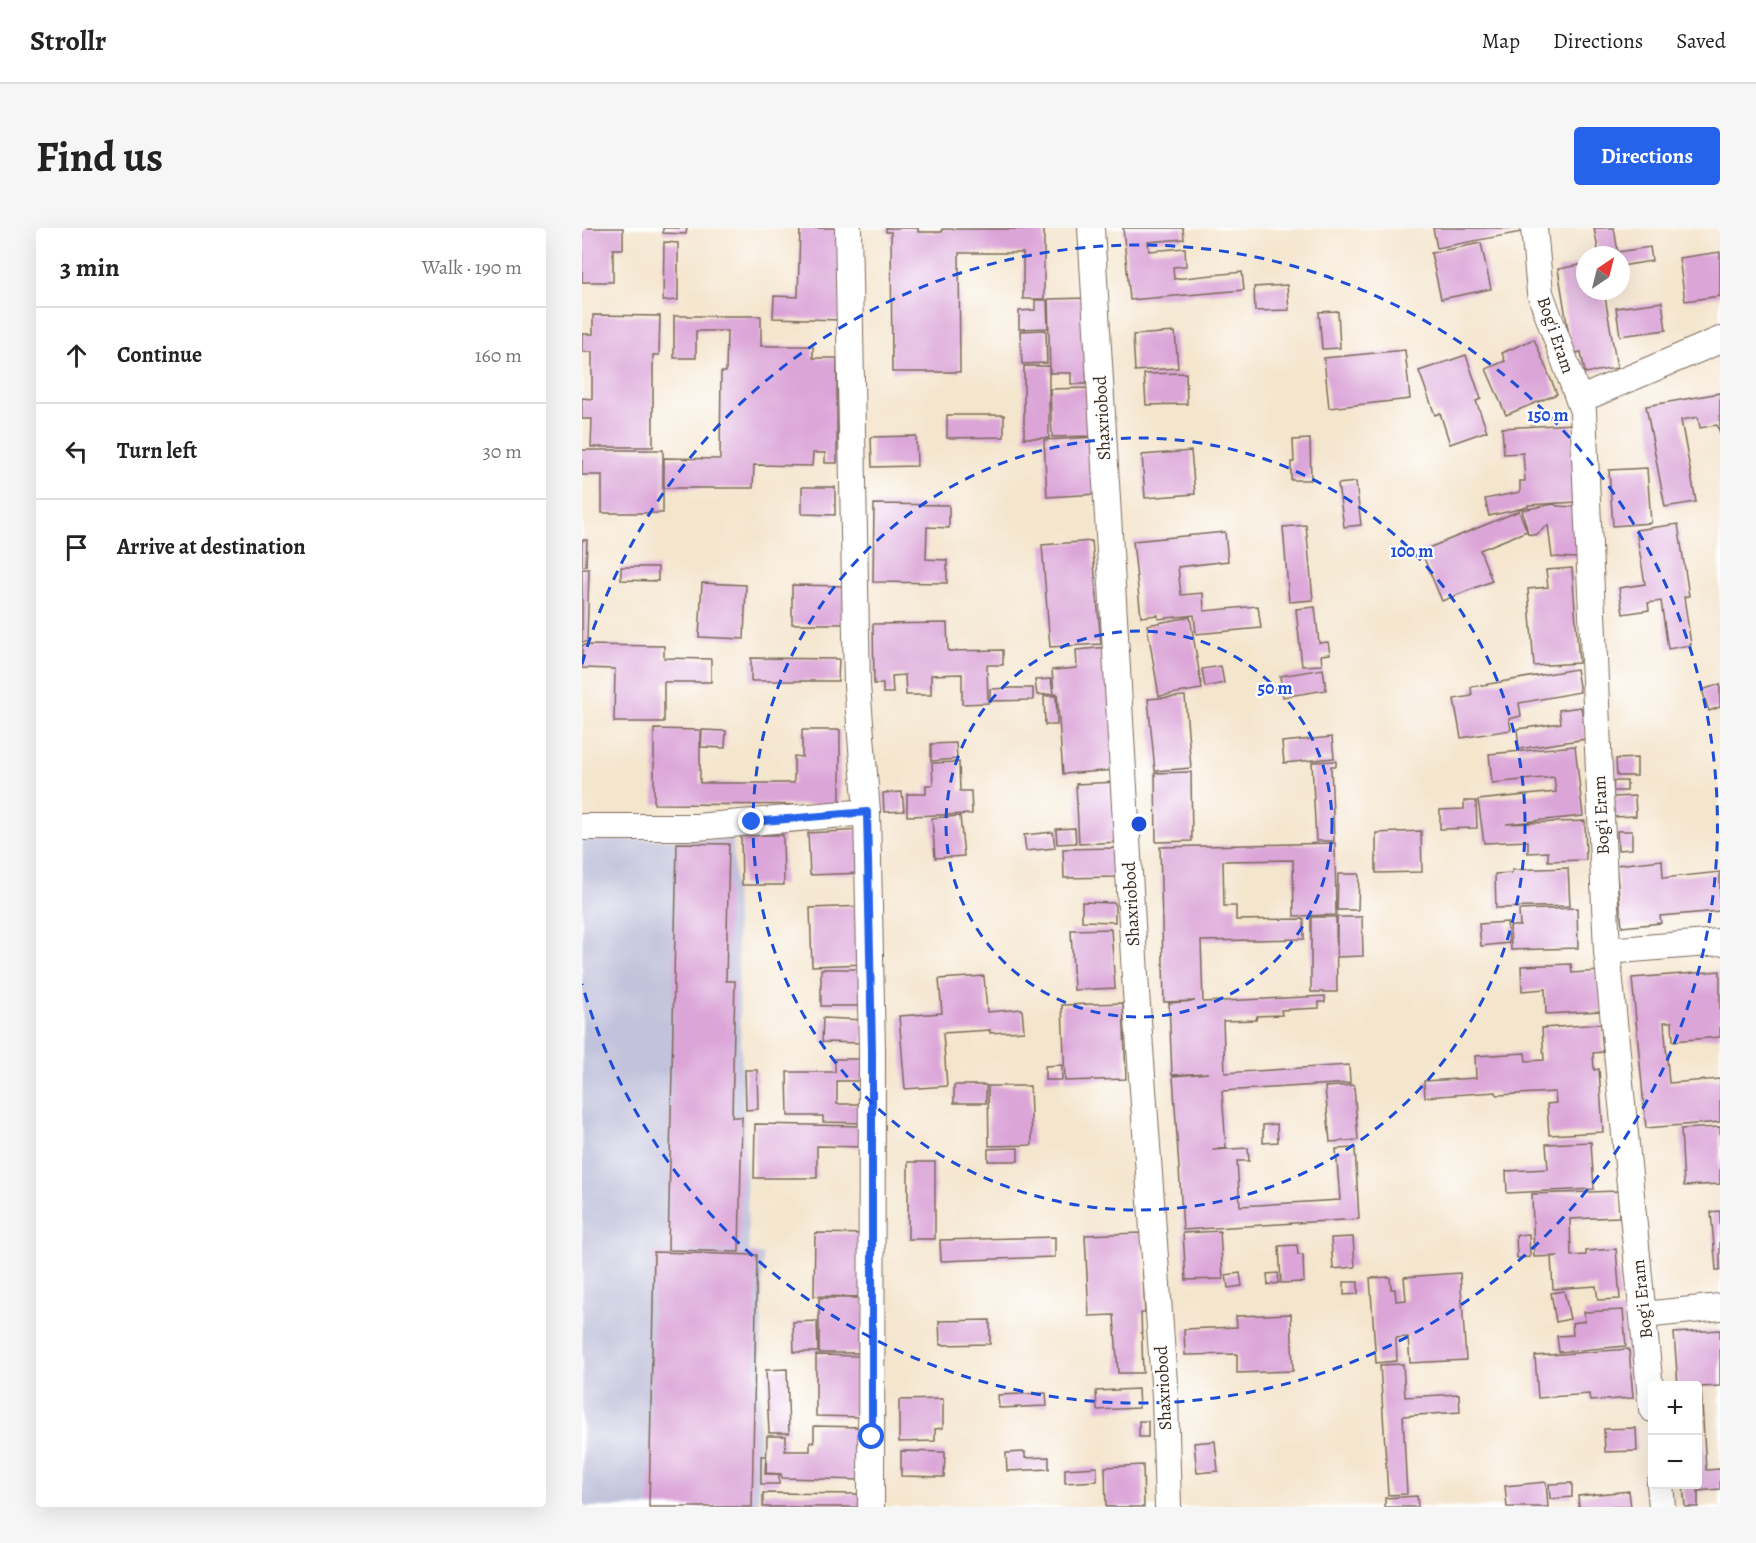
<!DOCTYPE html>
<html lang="en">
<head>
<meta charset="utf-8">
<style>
	:root { --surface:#fff; --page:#f6f6f6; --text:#222; --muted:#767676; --line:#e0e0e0; --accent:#2563eb }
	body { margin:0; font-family:Alegreya,serif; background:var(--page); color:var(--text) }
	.controls { position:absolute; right:18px; bottom:18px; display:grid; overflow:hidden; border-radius:6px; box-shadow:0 6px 24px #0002 }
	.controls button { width:54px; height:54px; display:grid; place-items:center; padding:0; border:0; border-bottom:2px solid var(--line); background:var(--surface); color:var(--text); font:30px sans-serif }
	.compass { position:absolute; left:994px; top:18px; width:54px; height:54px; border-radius:50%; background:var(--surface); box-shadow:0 6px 24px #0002; rotate:35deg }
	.stop { position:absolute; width:18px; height:18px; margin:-14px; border:4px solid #2563eb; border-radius:50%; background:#fff }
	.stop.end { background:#2563eb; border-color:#fff; box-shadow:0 2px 6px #0008 }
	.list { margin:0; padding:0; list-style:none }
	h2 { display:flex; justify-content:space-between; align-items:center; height:78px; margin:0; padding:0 24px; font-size:26px }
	h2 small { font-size:20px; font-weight:400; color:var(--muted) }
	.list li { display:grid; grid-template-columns:39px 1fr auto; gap:18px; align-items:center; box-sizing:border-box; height:96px; padding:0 24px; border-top:2px solid var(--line) }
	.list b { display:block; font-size:22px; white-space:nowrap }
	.list em { font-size:20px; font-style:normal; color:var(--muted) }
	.icon { flex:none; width:33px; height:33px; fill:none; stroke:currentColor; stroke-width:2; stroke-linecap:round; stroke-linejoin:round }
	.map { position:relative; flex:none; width:1138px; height:1279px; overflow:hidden; border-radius:6px }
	header { display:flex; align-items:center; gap:36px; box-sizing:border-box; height:84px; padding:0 30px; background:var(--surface); border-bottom:2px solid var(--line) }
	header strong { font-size:28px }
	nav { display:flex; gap:33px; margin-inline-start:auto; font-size:21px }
	.intro { display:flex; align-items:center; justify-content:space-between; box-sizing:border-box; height:144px; padding:0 36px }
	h1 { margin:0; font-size:42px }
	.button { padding:15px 27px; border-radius:6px; background:var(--accent); color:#fff; font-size:21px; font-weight:700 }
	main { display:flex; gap:36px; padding:0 36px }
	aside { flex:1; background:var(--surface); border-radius:6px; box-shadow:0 6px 24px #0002 }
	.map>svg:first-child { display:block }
</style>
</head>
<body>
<header>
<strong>Strollr</strong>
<nav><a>Map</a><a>Directions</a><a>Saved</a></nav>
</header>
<div class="intro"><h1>Find us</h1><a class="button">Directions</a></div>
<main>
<aside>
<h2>3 min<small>Walk · 190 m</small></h2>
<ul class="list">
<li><svg class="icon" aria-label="ahead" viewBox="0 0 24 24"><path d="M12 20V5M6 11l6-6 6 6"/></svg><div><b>Continue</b></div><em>160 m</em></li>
<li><svg class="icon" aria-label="left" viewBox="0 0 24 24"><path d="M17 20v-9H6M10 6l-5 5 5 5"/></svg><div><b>Turn left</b></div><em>30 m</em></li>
<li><svg class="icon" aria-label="arrive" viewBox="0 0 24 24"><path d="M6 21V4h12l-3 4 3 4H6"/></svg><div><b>Arrive at destination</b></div></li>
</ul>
</aside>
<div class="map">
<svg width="1138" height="1279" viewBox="0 0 1138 1279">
	<rect width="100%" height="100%" fill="#fff"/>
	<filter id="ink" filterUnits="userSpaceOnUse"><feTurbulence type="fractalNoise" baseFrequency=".0167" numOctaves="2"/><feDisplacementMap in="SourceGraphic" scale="12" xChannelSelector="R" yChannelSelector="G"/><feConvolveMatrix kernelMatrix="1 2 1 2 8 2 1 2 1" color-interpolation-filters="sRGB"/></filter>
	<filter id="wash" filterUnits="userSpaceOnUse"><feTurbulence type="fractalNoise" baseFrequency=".008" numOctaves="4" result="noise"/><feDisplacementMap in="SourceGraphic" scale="24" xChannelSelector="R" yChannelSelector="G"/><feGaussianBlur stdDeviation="1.35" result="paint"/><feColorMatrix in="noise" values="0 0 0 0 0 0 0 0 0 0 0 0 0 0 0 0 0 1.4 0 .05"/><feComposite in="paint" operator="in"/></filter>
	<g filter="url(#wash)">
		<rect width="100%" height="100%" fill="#f4e5cd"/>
		<polygon fill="#c2c2dc" points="151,611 167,1024 181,1027 176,1279 0,1279 0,612"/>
		<g id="blocks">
			<g fill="#dba5d8">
				<polygon points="0,0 41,0 41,21 31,21 31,54 0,54"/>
				<polygon points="81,0 105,0 104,6 81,5"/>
				<polygon points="218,0 260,0 258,92 191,90 192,68 216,69"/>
				<polygon points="304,0 336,0 336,4 360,4 360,1 462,1 462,71 441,71 441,25 377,25 378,144 310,144 309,4 304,4"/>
				<polygon points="541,0 601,0 602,11 566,14 567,23 603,20 604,38 591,39 592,51 660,44 662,62 548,72"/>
				<polygon points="851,0 945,0 945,3 855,20"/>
				<polygon points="1012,0 1032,0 1036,24 1068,19 1070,33 1039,38 1039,27 1017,27"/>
				<polygon points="82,14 96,15 96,72 81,73"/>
				<polygon points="899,15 909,61 859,71 849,25"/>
				<polygon points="1138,24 1138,68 1103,73 1097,30"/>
				<polygon points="1003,36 1003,63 1022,63 1035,140 1003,145 999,124 990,126 976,41"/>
				<polygon points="705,57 707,82 673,83 672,59"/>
				<polygon points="507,70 509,144 504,144 505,156 489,156 489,145 468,145 466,71"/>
				<polygon points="453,72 465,72 466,100 437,101 437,83 453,82"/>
				<polygon points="1080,74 1084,102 1038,108 1034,80"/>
				<polygon points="756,83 758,120 740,121 737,84"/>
				<polygon points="11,87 78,88 77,127 71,127 71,219 9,219 10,191 0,191 0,170 10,171 10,124 0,124 0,106 11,106"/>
				<polygon points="92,88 179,88 179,118 231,118 231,130 255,130 255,235 243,235 243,225 231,225 230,238 172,237 171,260 82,260 82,230 138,231 139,144 144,144 145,103 114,103 114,130 92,130"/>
				<polygon points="464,102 465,135 440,136 438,103"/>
				<polygon points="593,104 596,140 553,143 551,107"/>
				<polygon points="952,111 975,166 924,187 904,141 923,133 920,125"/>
				<polygon points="823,122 828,171 747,180 742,130"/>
				<polygon points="884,127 899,171 894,173 905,203 868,216 858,185 853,187 837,143"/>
				<rect x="442" y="138" width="25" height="72"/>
				<polygon points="604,145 605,176 564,177 562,146"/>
				<polygon points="509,160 511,208 470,209 468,161"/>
				<polygon points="1138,165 1138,205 1135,197 1118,200 1116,189 1099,192 1114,274 1083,279 1064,178"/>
				<polygon points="365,187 422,187 422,209 365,210"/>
				<polygon points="990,196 995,274 946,277 946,279 907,288 903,271 938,264 938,253 943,253 941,225 922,226 920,200"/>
				<polygon points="334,208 335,238 290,239 289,209"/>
				<polygon points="513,209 516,266 465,269 462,212"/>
				<polygon points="728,211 729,252 709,252 709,234 712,234 711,212"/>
				<polygon points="0,222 81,222 81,285 20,285 20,247 0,247"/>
				<polygon points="609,223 613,266 563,270 560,227"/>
				<polygon points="1065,240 1069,295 1031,298 1027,242"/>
				<polygon points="774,254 779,297 762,299 756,256"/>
				<polygon points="220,259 253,259 253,287 220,286"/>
				<polygon points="292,276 367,277 367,300 345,299 344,331 365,332 365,355 291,354"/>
				<polygon points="972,276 975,278 993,279 996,330 970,329 966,297 954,307 946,306 940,282"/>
				<polygon points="937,283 945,303 898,322 910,353 860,373 839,323"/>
				<polygon points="1096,296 1107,368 1102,369 1109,417 1086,421 1079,373 1066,375 1067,382 1041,386 1037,360 1063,356 1054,302"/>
				<polygon points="724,297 731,372 707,374 701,299"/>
				<polygon points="643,304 646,333 596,339 599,367 621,365 622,383 676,378 679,400 614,406 612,387 576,391 576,387 559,389 551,313"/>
				<polygon points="0,312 5,312 4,338 0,338"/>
				<polygon points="510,313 519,416 468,419 460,317"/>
				<polygon points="39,339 76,339 76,353 39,352"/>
				<polygon points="990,340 997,435 952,438 946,361 966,359 964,342"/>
				<polygon points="0,341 7,341 5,414 0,414"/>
				<polygon points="120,355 164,357 162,411 117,409"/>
				<polygon points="210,357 265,358 266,396 210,396"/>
				<polygon points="733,379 737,415 746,414 748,426 739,427 740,437 720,438 714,381"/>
				<polygon points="608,389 620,461 577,468 565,397"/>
				<polygon points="365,395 366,423 421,422 421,437 405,437 406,475 380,476 380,446 349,447 349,467 324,467 323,447 310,448 311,465 301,465 301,456 292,456 291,396"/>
				<polygon points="0,417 82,418 82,430 129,431 129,454 82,454 82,494 32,494 33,441 0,440"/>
				<polygon points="527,419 534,542 481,546 475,466 472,467 470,442 495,440 494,422"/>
				<polygon points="169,430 257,431 256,453 169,453"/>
				<polygon points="639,438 642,455 623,459 620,441"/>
				<polygon points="741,441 744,462 701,469 698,448"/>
				<polygon points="994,441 998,464 937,475 939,488 927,491 929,502 879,510 872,471 890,468 889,459"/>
				<polygon points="469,451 471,466 455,467 453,452"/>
				<polygon points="1138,456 1138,479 1127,483 1120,462"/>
				<polygon points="430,460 451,460 451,472 408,473 408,461"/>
				<polygon points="462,468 474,468 475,497 463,497"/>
				<polygon points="603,468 609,540 573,543 566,471"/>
				<polygon points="999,479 1004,511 937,521 935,501 979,495 977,482"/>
				<polygon points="72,501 118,502 118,555 212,555 212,528 220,529 220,502 258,502 258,577 72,576"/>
				<polygon points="120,502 144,503 143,520 119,519"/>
				<polygon points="750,509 752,530 702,535 700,514"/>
				<polygon points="374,515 375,531 349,533 349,516"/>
				<polygon points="993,518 1001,588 924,596 1003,593 1004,632 966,633 966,624 946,625 946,613 902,615 896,572 974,564 972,549 910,555 907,526"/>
				<polygon points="1055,530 1055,548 1035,548 1034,531"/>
				<polygon points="754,533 754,538 749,538 752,613 734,613 730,534"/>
				<polygon points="377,534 378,563 389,563 390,586 325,588 325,566 344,566 344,557 351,557 350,535"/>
				<polygon points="609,544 610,613 574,614 573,545"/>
				<polygon points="1032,553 1045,553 1045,563 1031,563"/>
				<polygon points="535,554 539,614 497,616 494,556"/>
				<polygon points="320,564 322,583 302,584 301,565"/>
				<polygon points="1053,568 1054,588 1032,589 1031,569"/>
				<polygon points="882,573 894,573 895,600 858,601 858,582 882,581"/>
				<polygon points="378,588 382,628 353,630 350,590"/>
				<polygon points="493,600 494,615 475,616 474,601"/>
				<polygon points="278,602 280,645 228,647 226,605"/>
				<polygon points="839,603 840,644 794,645 794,605"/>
				<polygon points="1035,603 1050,603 1050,621 1036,622"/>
				<polygon points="471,604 473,620 444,623 442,607"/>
				<polygon points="159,607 201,607 202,657 160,657"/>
				<polygon points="95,615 147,616 144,753 153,753 150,889 160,889 157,1024 86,1022"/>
				<polygon points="753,615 754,687 712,688 711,632 641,633 642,678 654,678 654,692 722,691 722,711 619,713 621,774 743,768 743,774 737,774 737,780 699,782 700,787 675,788 674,792 641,793 643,845 767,837 768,855 640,863 644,920 630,922 666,920 667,933 655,933 658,978 758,972 754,921 773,920 777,991 601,1002 591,848 626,845 590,847 587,775 613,773 582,774 578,619"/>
				<polygon points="535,620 536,649 482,650 481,621"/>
				<polygon points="1080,632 1081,650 1138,644 1138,683 1078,688 1079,695 1040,699 1034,637"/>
				<polygon points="986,640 988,678 914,680 913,646 930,645 930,642"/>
				<polygon points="756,646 777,646 776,682 755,682"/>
				<polygon points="500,674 533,675 533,694 500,693"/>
				<polygon points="283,678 285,736 230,738 228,680"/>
				<polygon points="995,680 996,720 929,722 928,698 938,698 937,682"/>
				<polygon points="729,689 754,689 755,764 729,764"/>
				<polygon points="755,689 780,689 781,728 755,729"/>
				<polygon points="925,694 927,715 899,718 897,696"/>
				<polygon points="529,701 533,760 492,762 489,702"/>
				<polygon points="989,736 990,745 1017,743 1020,783 964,786 963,761 940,763 939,738"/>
				<polygon points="239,741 285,741 286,778 239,778"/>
				<polygon points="1138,743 1138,809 1091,813 1090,794 1082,794 1087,855 1138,851 1138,894 1064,900 1050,750"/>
				<polygon points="402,748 405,784 440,781 442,803 408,805 408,802 361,805 365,858 323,861 317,788 360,785 357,751"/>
				<polygon points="541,775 544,851 483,853 480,777"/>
				<polygon points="241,790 282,792 281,815 240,814"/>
				<polygon points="1019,796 1021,824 1011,825 1012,842 1017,841 1021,904 967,907 965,876 974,875 973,864 915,867 914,864 843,869 842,853 894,850 893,828 943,825 944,833 962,832 960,800"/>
				<polygon points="253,831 282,831 282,853 255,853 255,876 284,876 284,895 241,894 241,888 206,888 205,844 253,844"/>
				<polygon points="480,837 480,852 463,852 463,838"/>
				<polygon points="163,842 175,842 176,881 164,882"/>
				<rect x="372" y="857" width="32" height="18"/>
				<polygon points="772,857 776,912 748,914 743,859"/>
				<polygon points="406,858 448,858 450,917 407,918"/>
				<polygon points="173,896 282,898 282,919 235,918 235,950 172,950"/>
				<polygon points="695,896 696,914 681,915 681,897"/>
				<polygon points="1138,899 1138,956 1102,958 1099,901"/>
				<polygon points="1009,914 1012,961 925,965 924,943 966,941 964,916"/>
				<polygon points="436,920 436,933 406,933 406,921"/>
				<rect x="326" y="934" width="27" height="77"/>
				<polygon points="1036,963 1037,989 988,991 989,1028 1004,1027 1004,1023 1034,1021 1038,1071 1016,1072 1014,1058 971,1061 969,1029 977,1028 952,1029 950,966"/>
				<polygon points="1138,983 1138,1042 1134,1042 1129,984"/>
				<polygon points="638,1003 641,1051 604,1052 601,1005"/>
				<polygon points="233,1005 286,1006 285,1069 232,1068"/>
				<polygon points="559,1005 563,1085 559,1085 561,1145 536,1145 532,1087 507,1088 503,1007"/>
				<polygon points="947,1006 948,1029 935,1030 934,1007"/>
				<polygon points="473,1009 473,1029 359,1033 358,1012"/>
				<polygon points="771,1009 773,1039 751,1041 749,1010"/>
				<polygon points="715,1017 716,1027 721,1027 722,1054 699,1055 697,1018"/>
				<polygon points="72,1024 175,1027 170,1279 67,1279"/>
				<polygon points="658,1045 660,1058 646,1060 644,1047"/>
				<polygon points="696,1045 697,1055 686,1057 685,1046"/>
				<polygon points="878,1045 884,1132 828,1135 826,1109 814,1110 815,1133 794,1135 788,1050 808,1049 809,1061 813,1061 814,1073 824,1072 822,1049"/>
				<polygon points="762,1054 776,1054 776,1066 762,1067"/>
				<polygon points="982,1063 988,1091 974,1094 969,1065"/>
				<rect x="237" y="1070" width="46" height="55"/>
				<polygon points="1041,1082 1044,1118 977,1124 975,1108 991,1107 990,1095 1003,1093 1002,1084"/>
				<polygon points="709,1086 711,1143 655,1145 655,1126 603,1127 602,1101 655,1099 654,1088"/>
				<polygon points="408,1092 408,1116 358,1117 357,1093"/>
				<polygon points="235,1093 236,1124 212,1124 211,1094"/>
				<polygon points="1138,1102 1138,1158 1119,1159 1124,1242 1138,1241 1138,1261 1116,1263 1116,1279 1103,1279 1101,1256 1116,1256 1116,1158 1096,1158 1092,1105"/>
				<polygon points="1047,1121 1051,1170 1008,1173 1007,1166 956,1170 953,1128"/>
				<polygon points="234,1127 277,1128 277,1189 234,1188"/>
				<polygon points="821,1136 823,1169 877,1166 878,1184 821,1188 825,1266 806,1267 798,1137"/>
				<polygon points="205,1141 207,1205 187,1205 184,1142"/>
				<polygon points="556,1161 557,1180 515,1182 514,1163"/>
				<polygon points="464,1165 465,1178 417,1180 416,1167"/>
				<polygon points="361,1171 361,1200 353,1201 353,1213 317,1214 317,1172"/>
				<rect x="557" y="1193" width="9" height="16"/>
				<polygon points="232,1198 281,1199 280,1252 200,1250 199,1246 184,1245 185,1208 204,1208 203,1223 228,1223 228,1214 232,1214"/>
				<polygon points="1054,1200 1055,1223 1023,1224 1022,1201"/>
				<polygon points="633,1213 636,1243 615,1245 612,1215"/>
				<polygon points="319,1223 363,1224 362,1249 319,1248"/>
				<polygon points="443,1224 443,1230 467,1229 467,1241 425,1243 424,1225"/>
				<polygon points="179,1228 184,1228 183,1246 197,1246 197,1256 179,1256"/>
				<polygon points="561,1237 562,1279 524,1279 523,1239"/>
				<polygon points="515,1239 515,1253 483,1255 483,1241"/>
				<polygon points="964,1254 966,1279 925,1279 923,1258"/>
				<polygon points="990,1255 990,1269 968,1271 967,1256"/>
				<polygon points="1047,1263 1049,1279 997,1279 996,1268"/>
				<polygon points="181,1265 280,1266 280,1279 181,1279"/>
				<polygon points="835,1268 836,1279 803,1279 803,1270"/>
			</g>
		</g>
	</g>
	<g filter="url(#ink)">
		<use href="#blocks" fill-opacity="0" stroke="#7c6b5b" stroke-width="1.5"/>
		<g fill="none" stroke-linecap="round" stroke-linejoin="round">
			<defs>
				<g id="minor">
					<polyline points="266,0 275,457 285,584 290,823 289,1279"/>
					<polyline points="509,0 554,764 583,1169 586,1279"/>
					<polyline points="952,0 958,65 1001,183 1025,723 1070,1181"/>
					<polyline points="997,172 1138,112"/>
					<polyline points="0,599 114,599 285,584"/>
					<polyline points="1025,723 1138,714"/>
					<polyline points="1062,1087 1138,1079"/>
					<polyline points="1078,1256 1080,1279"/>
				</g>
			</defs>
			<use href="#minor" stroke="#7c6b5b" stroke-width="28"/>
			<use href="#minor" stroke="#fff" stroke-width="26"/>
		</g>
	</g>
	<g fill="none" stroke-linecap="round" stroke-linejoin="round" filter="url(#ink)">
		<polyline stroke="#2563eb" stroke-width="8" points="170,594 285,584 290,823 290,1209"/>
	</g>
	<g fill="none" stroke="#1d4ed8" stroke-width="3" stroke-dasharray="10 8">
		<circle cx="557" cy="596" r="193"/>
		<circle cx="557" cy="596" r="386"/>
		<path d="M0 436A579 579 0 1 1 0 756"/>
	</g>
	<g text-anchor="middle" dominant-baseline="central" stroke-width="4.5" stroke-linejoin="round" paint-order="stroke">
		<g font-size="18" fill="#3b2a1e" stroke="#fff">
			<text transform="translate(974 107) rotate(71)">Bog'i Eram</text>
			<text transform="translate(520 190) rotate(-93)">Shaxriobod</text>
			<text transform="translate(1019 587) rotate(-93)">Bog'i Eram</text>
			<text transform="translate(549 676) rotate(-93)">Shaxriobod</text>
			<text transform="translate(1060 1071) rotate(-96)">Bog'i Eram</text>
			<text transform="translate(581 1160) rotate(-93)">Shaxriobod</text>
		</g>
	</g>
	<circle cx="557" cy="596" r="9" fill="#1d4ed8" stroke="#fff" stroke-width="3"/>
	<g font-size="18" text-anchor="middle" font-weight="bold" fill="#1d4ed8" stroke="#fff" stroke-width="4.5" stroke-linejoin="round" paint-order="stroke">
		<text x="966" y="193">150 m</text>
		<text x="830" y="329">100 m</text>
		<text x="693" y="466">50 m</text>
	</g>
</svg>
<div class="controls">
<button>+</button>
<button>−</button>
</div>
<svg class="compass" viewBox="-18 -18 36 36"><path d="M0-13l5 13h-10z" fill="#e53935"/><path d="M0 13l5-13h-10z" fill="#767676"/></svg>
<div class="stop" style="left:290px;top:1209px"></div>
<div class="stop end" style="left:170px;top:594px"></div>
</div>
</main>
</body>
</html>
